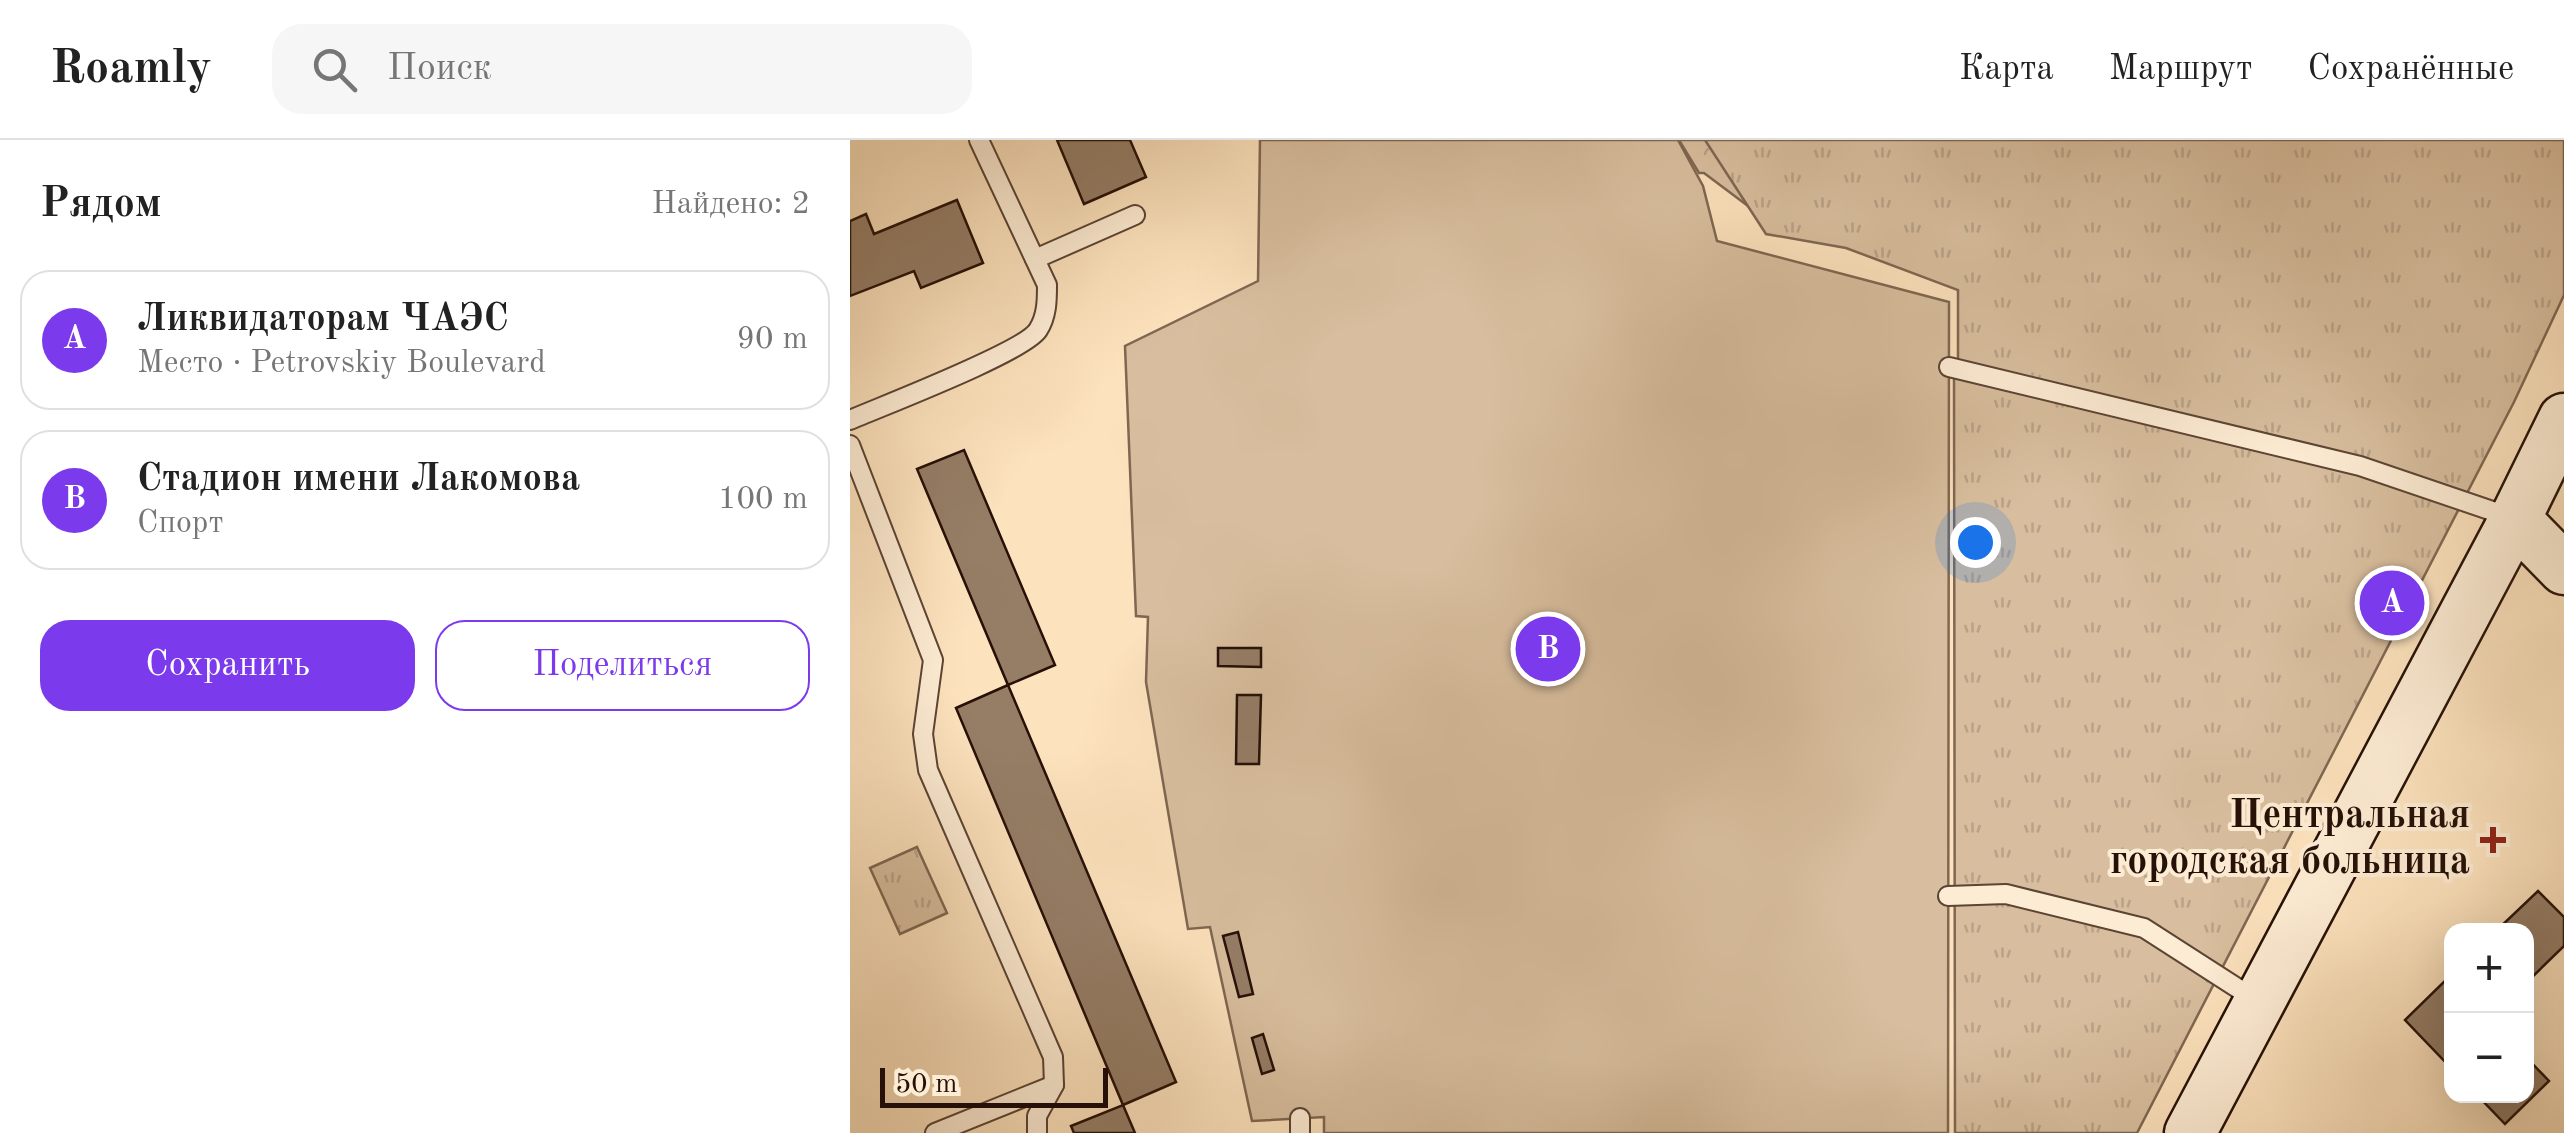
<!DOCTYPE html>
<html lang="ru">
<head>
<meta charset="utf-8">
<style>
	:root { --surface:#fff; --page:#f6f6f6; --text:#222; --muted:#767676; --line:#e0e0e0; --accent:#7c3aed }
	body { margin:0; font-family:"Old Standard TT",serif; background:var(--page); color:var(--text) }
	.controls { position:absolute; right:30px; bottom:30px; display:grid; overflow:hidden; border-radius:20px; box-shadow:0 10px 40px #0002 }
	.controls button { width:90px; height:90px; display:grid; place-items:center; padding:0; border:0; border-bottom:2px solid var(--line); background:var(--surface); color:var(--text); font:50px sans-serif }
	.scale { position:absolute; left:30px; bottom:25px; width:228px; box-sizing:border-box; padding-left:10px; border:5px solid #261007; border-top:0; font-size:28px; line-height:35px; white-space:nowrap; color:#261007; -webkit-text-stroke:8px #fdecd4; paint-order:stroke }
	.you { position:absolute; left:1125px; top:402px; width:35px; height:35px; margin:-25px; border:8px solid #fff; border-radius:50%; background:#1a73e8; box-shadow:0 0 0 15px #1a73e833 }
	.badge { display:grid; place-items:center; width:65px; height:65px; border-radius:50%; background:var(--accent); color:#fff; font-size:32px; font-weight:700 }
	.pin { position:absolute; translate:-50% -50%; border:5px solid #fff; box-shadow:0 2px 10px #0006 }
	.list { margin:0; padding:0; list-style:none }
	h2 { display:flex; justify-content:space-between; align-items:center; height:130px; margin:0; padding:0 40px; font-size:42px }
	h2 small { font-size:32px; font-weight:400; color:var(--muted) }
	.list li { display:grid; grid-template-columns:65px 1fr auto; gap:30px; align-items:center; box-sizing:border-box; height:140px; margin:0 20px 20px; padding:0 20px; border:2px solid var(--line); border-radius:30px }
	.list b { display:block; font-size:38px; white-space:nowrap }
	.list p { margin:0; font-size:32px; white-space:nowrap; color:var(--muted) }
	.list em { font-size:32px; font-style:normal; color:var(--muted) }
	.actions { display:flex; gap:20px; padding:30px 40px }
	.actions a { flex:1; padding:22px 0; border:2px solid var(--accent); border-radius:30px; text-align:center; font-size:35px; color:var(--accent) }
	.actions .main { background:var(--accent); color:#fff }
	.icon { flex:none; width:55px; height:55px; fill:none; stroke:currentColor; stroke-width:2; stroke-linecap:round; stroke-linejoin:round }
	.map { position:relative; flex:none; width:1714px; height:993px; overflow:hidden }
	header { display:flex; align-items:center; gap:60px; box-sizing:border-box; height:140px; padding:0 50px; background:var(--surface); border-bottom:2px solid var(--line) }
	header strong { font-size:48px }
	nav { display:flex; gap:55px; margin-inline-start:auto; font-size:35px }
	.search { width:700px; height:90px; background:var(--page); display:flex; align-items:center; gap:25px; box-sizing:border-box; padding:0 35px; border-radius:30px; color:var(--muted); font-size:38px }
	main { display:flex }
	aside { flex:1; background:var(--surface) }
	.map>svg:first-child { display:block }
</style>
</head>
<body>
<header>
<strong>Roamly</strong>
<div class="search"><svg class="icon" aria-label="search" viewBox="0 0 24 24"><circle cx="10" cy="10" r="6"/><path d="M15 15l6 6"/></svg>Поиск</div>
<nav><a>Карта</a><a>Маршрут</a><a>Сохранённые</a></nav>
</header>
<main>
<aside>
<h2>Рядом<small>Найдено: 2</small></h2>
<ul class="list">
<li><span class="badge">A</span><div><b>Ликвидаторам ЧАЭС</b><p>Место · Petrovskiy Boulevard</p></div><em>90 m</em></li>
<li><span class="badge">B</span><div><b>Стадион имени Лакомова</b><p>Спорт</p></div><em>100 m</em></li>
</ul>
<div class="actions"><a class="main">Сохранить</a><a>Поделиться</a></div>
</aside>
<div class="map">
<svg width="1714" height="993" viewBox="0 0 1714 993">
	<defs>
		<pattern id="forest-crowns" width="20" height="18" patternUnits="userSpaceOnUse" patternTransform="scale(2.5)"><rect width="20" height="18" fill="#d8be9e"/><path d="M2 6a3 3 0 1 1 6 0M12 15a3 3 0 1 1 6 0" fill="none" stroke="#b9a287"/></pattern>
		<pattern id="park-tufts" width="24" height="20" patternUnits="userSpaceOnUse" patternTransform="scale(2.5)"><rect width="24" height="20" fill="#d8be9e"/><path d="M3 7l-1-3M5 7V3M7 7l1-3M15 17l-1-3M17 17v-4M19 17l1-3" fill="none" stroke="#b9a287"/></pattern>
	</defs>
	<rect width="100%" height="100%" fill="#fce2bd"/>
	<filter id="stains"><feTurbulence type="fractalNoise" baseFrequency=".002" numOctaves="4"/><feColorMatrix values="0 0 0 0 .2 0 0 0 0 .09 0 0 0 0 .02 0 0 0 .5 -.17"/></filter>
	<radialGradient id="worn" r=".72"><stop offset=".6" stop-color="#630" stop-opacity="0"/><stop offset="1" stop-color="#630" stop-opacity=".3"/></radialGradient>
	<polygon fill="url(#forest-crowns)" stroke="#7f6752" stroke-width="2.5" points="829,0 859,0 902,69 854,33 849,33"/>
	<g fill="url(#park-tufts)" stroke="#7f6752" stroke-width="2.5">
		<polygon points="855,0 1714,0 1714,155 1664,262 1287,993 1105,993 1104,229 1108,228 1108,150 996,108 916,94"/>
		<polygon points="67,707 97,773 50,794 20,728"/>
	</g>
	<polygon fill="#d8be9e" stroke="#7f6752" stroke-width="2.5" points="410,0 828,0 853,46 867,101 1099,162 1098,993 474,993 474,977 402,981 360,787 338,789 296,542 298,477 286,476 275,206 408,141"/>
	<g fill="#957d66" stroke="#261007" stroke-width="2.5">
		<polygon points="207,0 280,0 296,37 234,64"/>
		<polygon points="107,60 133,123 71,148 64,131 0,156 0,81 16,74 24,94"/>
		<polygon points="114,310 205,525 158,545 67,329"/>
		<polygon points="368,508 411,508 411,527 368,526"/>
		<polygon points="158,545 326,942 273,965 106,568"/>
		<polygon points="387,555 411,555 409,624 386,624"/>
		<polygon points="1688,751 1714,777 1714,806 1676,843 1676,790 1647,790"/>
		<polygon points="388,792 403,854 389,857 373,796"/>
		<polygon points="1601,835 1601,928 1555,880"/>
		<polygon points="413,894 424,930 412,934 402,898"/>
		<polygon points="1676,917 1699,941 1655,984 1628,956 1676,956"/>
		<polygon points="273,965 285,993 224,993 221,986"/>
	</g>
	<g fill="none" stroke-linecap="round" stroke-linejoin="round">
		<defs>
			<g id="lane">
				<polyline points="185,119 285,75"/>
				<polyline points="1099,227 1510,326 1660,377"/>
				<path d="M0 280C32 266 174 212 188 190 197 176 197 160 197 145L129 0"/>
				<polyline points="0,305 83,520 73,594 78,630 203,917 204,945 187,976 187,993"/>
				<polyline points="1098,756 1156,754 1294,788 1406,860"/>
				<polyline points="450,978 450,993"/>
				<polyline points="85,993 204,945"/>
			</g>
			<g id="secondary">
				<polyline points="1665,379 1714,429"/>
				<polyline points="1340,993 1665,379 1714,279"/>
			</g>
		</defs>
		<use href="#lane" stroke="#5c4434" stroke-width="22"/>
		<use href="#secondary" stroke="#261007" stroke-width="55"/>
		<use href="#lane" stroke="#fdecd4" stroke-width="18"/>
		<use href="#secondary" stroke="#fdecd4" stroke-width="50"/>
	</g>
	<path fill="#8f2418" stroke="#fdecd4" stroke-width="4" d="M1638 685h10v10h10v10h-10v10h-10v-10h-10v-10h10z"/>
	<g text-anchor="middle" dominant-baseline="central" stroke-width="8" stroke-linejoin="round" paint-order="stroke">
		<g font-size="40" font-weight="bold" fill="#261007" stroke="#fdecd4" text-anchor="end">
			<text x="1620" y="677">Центральная<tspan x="1620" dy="46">городская больница</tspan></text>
		</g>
	</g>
	<rect width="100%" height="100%" filter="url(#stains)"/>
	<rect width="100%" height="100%" fill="url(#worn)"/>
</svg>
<div class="controls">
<button>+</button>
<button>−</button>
</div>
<div class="scale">50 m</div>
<div class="you"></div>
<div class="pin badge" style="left:1542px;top:463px">A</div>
<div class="pin badge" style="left:698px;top:509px">B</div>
</div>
</main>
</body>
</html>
